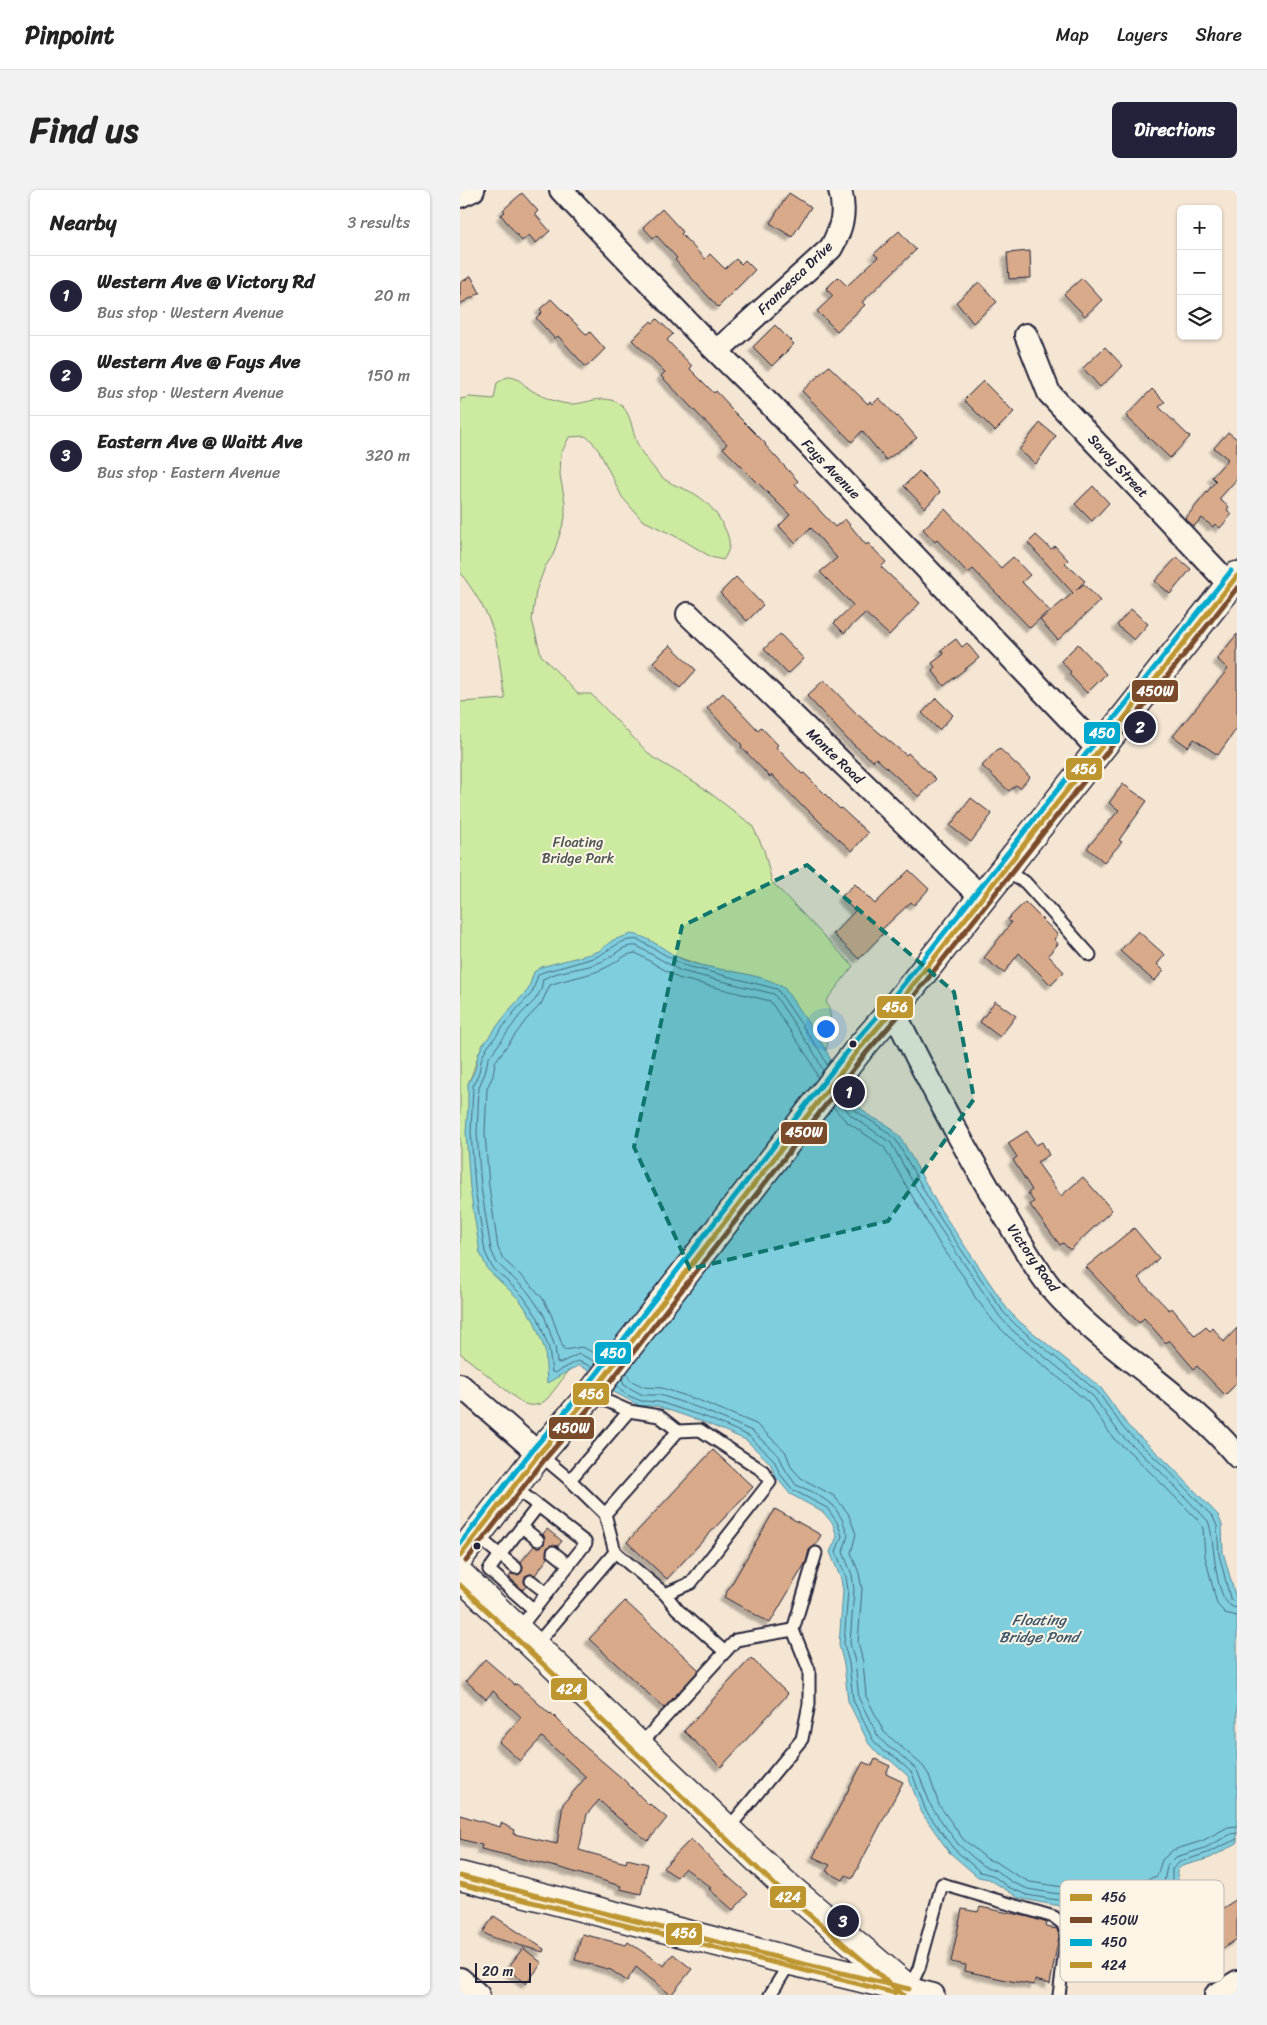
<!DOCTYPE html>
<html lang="en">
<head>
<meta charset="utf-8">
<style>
	:root { --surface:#fff; --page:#f2f2f2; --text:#222; --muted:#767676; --line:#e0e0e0; --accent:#22223b }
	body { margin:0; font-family:Sriracha,sans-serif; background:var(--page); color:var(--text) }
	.controls { position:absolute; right:15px; top:15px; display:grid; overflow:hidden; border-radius:8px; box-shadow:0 1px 4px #0004 }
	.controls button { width:45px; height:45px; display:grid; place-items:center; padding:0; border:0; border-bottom:1px solid var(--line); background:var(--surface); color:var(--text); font:25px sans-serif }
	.scale { position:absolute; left:15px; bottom:12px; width:56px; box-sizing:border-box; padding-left:5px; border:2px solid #22223b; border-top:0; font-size:14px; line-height:18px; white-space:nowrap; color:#22223b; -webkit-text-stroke:4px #fcf5e5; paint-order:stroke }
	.you { position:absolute; left:365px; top:838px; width:18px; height:18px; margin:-12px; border:4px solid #fff; border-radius:50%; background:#1a73e8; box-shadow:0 0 0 8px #1a73e833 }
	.badge { display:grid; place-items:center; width:32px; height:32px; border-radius:50%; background:var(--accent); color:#fff; font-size:16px; font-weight:700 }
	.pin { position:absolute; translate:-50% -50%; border:2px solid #fff; box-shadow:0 1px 5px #0006 }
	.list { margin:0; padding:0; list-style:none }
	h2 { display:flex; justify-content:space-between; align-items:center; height:65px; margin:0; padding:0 20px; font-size:21px }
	h2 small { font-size:16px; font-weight:400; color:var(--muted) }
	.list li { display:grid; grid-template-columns:32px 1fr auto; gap:15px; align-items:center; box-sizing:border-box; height:80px; padding:0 20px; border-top:1px solid var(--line) }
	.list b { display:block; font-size:19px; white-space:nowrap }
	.list p { margin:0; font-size:16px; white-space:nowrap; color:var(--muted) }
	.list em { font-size:16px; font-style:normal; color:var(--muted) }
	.icon { flex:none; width:28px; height:28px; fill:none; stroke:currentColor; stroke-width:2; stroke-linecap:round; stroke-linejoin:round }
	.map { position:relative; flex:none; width:777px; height:1805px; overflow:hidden; border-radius:8px }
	header { display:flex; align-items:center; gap:30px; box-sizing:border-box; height:70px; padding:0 25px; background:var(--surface); border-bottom:1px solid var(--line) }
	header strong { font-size:24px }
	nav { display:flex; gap:28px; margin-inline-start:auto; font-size:18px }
	.intro { display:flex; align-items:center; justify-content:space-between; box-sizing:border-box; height:120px; padding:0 30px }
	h1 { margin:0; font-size:35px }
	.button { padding:12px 22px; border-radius:8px; background:var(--accent); color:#fff; font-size:18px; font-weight:700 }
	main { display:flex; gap:30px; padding:0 30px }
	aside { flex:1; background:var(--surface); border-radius:8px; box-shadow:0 1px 4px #0004 }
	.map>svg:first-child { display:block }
</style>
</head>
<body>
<header>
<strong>Pinpoint</strong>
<nav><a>Map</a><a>Layers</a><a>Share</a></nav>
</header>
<div class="intro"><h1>Find us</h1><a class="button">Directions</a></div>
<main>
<aside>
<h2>Nearby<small>3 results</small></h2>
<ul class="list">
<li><span class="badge">1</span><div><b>Western Ave @ Victory Rd</b><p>Bus stop · Western Avenue</p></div><em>20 m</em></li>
<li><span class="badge">2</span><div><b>Western Ave @ Fays Ave</b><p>Bus stop · Western Avenue</p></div><em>150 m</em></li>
<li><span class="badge">3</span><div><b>Eastern Ave @ Waitt Ave</b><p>Bus stop · Eastern Avenue</p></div><em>320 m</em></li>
</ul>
</aside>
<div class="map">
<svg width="777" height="1805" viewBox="0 0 777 1805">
	<defs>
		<filter id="shadow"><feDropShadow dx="-4.5" dy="4.5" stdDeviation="1" flood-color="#0004"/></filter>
	</defs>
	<rect width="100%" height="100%" fill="#f5e6d3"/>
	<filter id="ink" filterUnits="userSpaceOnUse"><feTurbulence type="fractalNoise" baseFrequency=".02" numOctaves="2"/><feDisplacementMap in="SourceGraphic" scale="10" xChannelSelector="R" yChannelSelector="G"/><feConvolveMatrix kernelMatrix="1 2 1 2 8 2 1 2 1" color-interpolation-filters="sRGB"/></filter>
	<g filter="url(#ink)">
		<path fill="#cdeaa1" stroke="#78866e" d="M47 187C57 187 60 191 67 197 77 205 96 213 109 214 126 215 141 203 158 213 173 222 171 243 179 257 183 266 191 274 197 282 204 292 218 296 229 301 246 309 257 322 265 339 271 351 271 359 263 370L251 367 223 350 182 330 162 307 139 261 131 250 125 246 109 247 101 264 100 285 105 312V328L93 365 85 377 76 401 72 430 81 465 118 504H131L192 567 238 594 292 635 304 660 312 692 393 776 366 811C374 828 370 843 366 860L338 821 294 787 247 777 214 766 60 809 22 856C16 869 14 882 8 894L122 1164 88 1208C80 1216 72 1217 62 1213L0 1163V512L45 509V506C40 485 40 461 33 440 26 419 13 400 0 382V209L10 207 34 209 37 193Z"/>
		<path fill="#7fcedd" stroke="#5a899c" d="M172 744C192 747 206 763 224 770 250 781 305 782 325 799L366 860 387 904 394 912 408 925 429 936 441 948 480 1019 548 1120 560 1132 641 1198 668 1236 708 1273 758 1325 762 1335 763 1362 777 1412V1653L750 1668 722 1676 717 1680C716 1689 721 1693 721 1700L686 1708 657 1720 635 1717 614 1718 589 1714 559 1708 529 1689 518 1687 489 1662 462 1623 448 1586 430 1570 419 1565 409 1554 388 1511 384 1474 379 1455 383 1401 381 1389 370 1362 377 1347 373 1334 363 1322 330 1304 316 1287 310 1273 286 1250 246 1233 197 1216H180L154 1202 151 1194 119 1175 87 1193 85 1160 74 1131 59 1109 28 1080 20 1063 10 998 6 942 8 916V894L15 880 18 865 22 856 51 818 68 800 74 782 81 777 130 764 139 761 153 750Z"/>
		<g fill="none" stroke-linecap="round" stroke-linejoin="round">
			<g stroke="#47677c" stroke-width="1">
				<polyline points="382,905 396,921 426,941 436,950 476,1022 544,1123 557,1136 638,1202 664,1239 705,1277 753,1327 757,1336 759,1364 770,1408 772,1411 777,1412"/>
				<path d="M378 910 392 926 431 953 471 1025 540 1127 553 1141 633 1206 660 1244 700 1281 748 1331C756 1348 752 1417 777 1418"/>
				<polyline points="373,917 387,932 424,957 479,1053 506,1090 515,1107 534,1132 549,1147 628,1212 654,1249 671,1263 737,1329 743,1338 745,1366 757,1414 765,1423 777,1426"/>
				<path d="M141 1166 122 1157 104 1160 91 1124 83 1109 72 1096 43 1069 38 1058 29 996 25 943 27 898 33 886 35 872 66 830 81 814 90 795C108 788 130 786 147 777 158 772 163 764 176 763L218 788 310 811 350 870 358 888"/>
				<path d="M137 1172 119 1164 100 1173 97 1172 95 1157 84 1125 68 1102 37 1073 31 1060 21 997 17 943 19 897 25 883 28 869 60 825 75 810 81 800 83 789C100 779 125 780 143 771 155 766 162 754 177 756L221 781 314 804 356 866 363 881"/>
				<path d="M133 1177 118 1171 95 1183 92 1182 89 1159 78 1128 63 1106 32 1077 25 1062 15 998 11 942 13 896 19 882 22 867 27 858 55 821 72 803 78 785 83 782C99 778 117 773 133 768 149 763 159 747 179 750L223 775 317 799 361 863 367 875"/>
				<polyline points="167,1183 170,1190 184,1197 202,1198 238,1210 296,1234 325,1261 332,1278 341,1288 374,1306 388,1323 396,1344 391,1363 399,1383 402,1399 398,1452 403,1472 406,1506 424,1542 463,1576 469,1585 479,1615 503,1649 527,1669 538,1673 556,1685 570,1692 616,1699 636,1698 653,1701 697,1686 702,1670 713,1660 742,1651 768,1637 777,1636"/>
				<polyline points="162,1189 164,1195 183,1205 200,1205 236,1217 292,1241 319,1266 326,1281 336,1295 353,1302 373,1315 382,1329 388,1345 383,1362 392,1385 394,1400 390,1453 395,1472 399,1509 418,1546 427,1556 437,1562 457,1580 472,1618 498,1654 523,1676 535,1680 552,1692 568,1699 591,1703 655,1709 682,1698 704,1692 707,1676 716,1667 745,1658 771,1644 777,1643"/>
				<polyline points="157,1195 159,1199 167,1205 181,1211 199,1212 248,1228 289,1246 314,1270 320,1284 333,1300 367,1318 377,1332 382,1346 376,1362 386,1387 388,1400 384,1454 389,1473 393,1510 413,1550 423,1561 434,1566 452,1583 466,1621 493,1658 520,1682 532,1685 548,1697 567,1705 590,1709 656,1715 685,1703 712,1697 712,1679 720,1672 747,1663 777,1649"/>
			</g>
		</g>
		<g fill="#d8aa8a" stroke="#22223b" filter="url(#shadow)">
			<polygon points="62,3 78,21 75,24 90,41 76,53 69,45 62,51 41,25 45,22 43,20"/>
			<polygon points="329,3 351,17 332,47 310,33"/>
			<polygon points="202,19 223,42 221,44 245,69 250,64 265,79 276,69 281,74 285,70 295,80 258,117 215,70 217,68 196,45 193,48 183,37"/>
			<polygon points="439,41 456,60 402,112 405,115 377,141 357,121 373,106 366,99 378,87 387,96 418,67 414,64"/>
			<polygon points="570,61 571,88 549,89 547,63"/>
			<polygon points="11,86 20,103 0,114 0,93"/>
			<polygon points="622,88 642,110 625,126 604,104"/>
			<polygon points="519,92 537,112 513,133 496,112"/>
			<polygon points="91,109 127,145 130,142 145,159 126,177 98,146 95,149 76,128 82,122 80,119"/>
			<polygon points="197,129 213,144 207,150 232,176 230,179 254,203 256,201 269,215 268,216 306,254 305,255 338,291 335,294 375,337 385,329 406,355 408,353 426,372 421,377 460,413 429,445 405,423 384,443 374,433 393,415 360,382 377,368 351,338 335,353 319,336 330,325 263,258 267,254 201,186 205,182 172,150 191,131 193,133"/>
			<polygon points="315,135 334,154 312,176 293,157"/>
			<polygon points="645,157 663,176 640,197 623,178"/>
			<polygon points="369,176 408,214 410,211 413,214 419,208 437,227 438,226 457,248 426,270 402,241 392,252 342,201"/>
			<polygon points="523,191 554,222 535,241 504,210"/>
			<polygon points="692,199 705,212 699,217 730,247 710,268 666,226"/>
			<polygon points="580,233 596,246 576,274 559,260"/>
			<polygon points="768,242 777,249 777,289 759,309 769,317 767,320 772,324 760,338 755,334 753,337 742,328 734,336 725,329 756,291 752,287 768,269 754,258"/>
			<polygon points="459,281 480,302 465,318 444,296"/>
			<polygon points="633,296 649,313 632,331 615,314"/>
			<polygon points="485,319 541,378 553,367 570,385 562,392 589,420 570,438 513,379 508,383 477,350 475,352 463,339"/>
			<polygon points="576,345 591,359 595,356 608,370 605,373 625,391 616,400 624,394 640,411 598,450 580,430 613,403 568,353"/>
			<polygon points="717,367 731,379 710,404 695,391"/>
			<polygon points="276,387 303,415 287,431 260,403"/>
			<polygon points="671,419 688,434 674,450 657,435"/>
			<polygon points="320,444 344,469 328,484 304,459"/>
			<polygon points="777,444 777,538 758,565 734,549 728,557 713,546 768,479 757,469"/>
			<polygon points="496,449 502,457 507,453 519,468 484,496 472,480 475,477 472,473 484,464 481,460"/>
			<polygon points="618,454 646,484 627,503 609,484 611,482 601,471"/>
			<polygon points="210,455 236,480 220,498 193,472"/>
			<polygon points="364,490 397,524 446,565 448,563 476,589 459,607 416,568 413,571 387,549 347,506"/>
			<polygon points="263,503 298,540 301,537 318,555 316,557 342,584 344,583 380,619 381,618 408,643 392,661 364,636 343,615 342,616 312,585 310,587 281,557 282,555 247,518"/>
			<polygon points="476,508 493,525 479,540 462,523"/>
			<polygon points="539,558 570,587 560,598 556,595 549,601 522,576"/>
			<polygon points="663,594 687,611 659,650 662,652 644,672 627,658 659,620 649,613"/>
			<polygon points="511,608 532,624 511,652 490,636"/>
			<polygon points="449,680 469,699 454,715 451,712 420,741 423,744 399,769 373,744 395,721 381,707 395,694 415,714"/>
			<polygon points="565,712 598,745 594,749 598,754 588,765 604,782 591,795 559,763 544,783 524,768 551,733 548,729"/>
			<polygon points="678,741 705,765 697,774 704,781 694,791 660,761"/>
			<polygon points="535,811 556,826 540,847 520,832"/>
			<polygon points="567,941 576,955 582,952 589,965 577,972 601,1006 623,987 652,1020 610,1060 603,1053 600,1055 570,1015 574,1012 568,1003 572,1000 553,970 557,967 548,953"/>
			<polygon points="674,1038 699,1068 678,1088 709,1120 712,1118 735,1146 746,1137 750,1141 753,1138 764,1152 777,1138 777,1193 765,1205 737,1176 734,1179 709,1150 706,1153 684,1128 679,1133 626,1077"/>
			<polygon points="253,1260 293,1297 207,1389 167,1352"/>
			<polygon points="315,1319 361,1345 355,1356 349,1360 346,1372 310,1433 264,1407"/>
			<polygon points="87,1339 102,1351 98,1356 91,1355 87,1358 86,1364 88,1368 75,1385 71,1384 65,1386 64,1391 66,1396 63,1400 49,1387 51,1384 58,1385 62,1382 63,1376 61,1372 74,1356 80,1357 84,1354 85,1348 83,1344"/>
			<polygon points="165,1411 239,1480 204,1518 129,1449"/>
			<polygon points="291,1468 328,1504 261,1577 224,1541"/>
			<polygon points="25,1469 55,1495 57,1494 90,1524 91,1523 122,1554 163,1589 189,1615 190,1614 207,1628 188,1651 156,1626 139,1610 127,1624 119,1660 166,1673 167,1669 188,1674 181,1704 160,1699 161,1696 104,1679 21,1659 22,1655 0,1649 0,1625 40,1637 41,1633 55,1640 54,1644 97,1654 103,1614 126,1587 82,1547 60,1571 39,1552 61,1527 33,1501 26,1509 6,1491"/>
			<polygon points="415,1569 430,1576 426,1584 443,1592 392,1689 386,1685 383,1690 366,1681 370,1675 353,1667 403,1572 412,1576"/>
			<polygon points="231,1649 264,1683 288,1704 273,1720 249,1699 251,1698 225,1678 217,1687 203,1678"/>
			<polygon points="777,1709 777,1749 753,1765 750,1759 742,1763 741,1759 724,1767 715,1749 764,1726 760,1720"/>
			<polygon points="520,1717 569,1727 587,1733 586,1737 597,1739 599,1746 590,1794 575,1790 574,1795 551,1791 505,1781 506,1775 491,1772 502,1719 518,1722"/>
			<polygon points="34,1726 84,1759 83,1762 31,1747 23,1742"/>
			<polygon points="122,1744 166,1755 168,1752 204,1776 213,1764 232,1779 211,1805 176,1777 167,1791 151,1780 115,1770"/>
			<polygon points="63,1758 82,1773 66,1794 47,1779"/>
		</g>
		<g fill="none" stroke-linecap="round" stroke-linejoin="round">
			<defs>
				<g id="lane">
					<polyline points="543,681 565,692 630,765"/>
					<polyline points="79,1264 110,1290 169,1221 131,1204"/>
					<polyline points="110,1290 145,1324 155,1362"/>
					<polyline points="54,1297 126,1353 58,1440"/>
					<polyline points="145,1324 218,1241"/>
					<polyline points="62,1337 78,1350"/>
					<polyline points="16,1345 40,1365 29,1380 74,1420"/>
					<polyline points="93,1362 109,1375"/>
					<polyline points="56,1378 40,1365 78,1316"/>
					<polyline points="71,1391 87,1403"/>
					<polyline points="205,1404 217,1419 265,1462"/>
					<polyline points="333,1440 356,1363"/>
					<polyline points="75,1456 155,1362 205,1404 231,1393 310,1292 303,1281 240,1240 218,1241 199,1226 169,1221"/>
					<polyline points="179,1556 276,1450 333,1440 349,1480 349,1514 342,1549 267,1640"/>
					<polyline points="449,1799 459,1778 482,1694 594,1727 603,1734 607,1745 599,1805"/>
					<polyline points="310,1805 331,1771"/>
				</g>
				<g id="street">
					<polyline points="101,0 240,145 310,214 639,560"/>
					<polyline points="0,6 13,0"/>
					<polyline points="566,145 589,203 770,395"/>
					<path d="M257 161 371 58C382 38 386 22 380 0"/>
					<polyline points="228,424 522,708"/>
					<path d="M433 820C468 890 504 959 545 1026 560 1051 574 1077 592 1099 647 1162 724 1201 777 1266"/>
					<polyline points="0,1195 79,1264"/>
					<polyline points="0,1789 18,1805"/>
					<polyline points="449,1799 473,1805"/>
					<polyline points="756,1805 777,1792"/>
				</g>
				<g id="secondary">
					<polyline points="0,1385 322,1692 455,1805"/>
					<polyline points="0,1686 331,1771 443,1798"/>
				</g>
				<polyline id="primary" points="0,1366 79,1264 131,1204 400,858 433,820 777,386"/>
			</defs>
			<use href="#lane" stroke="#22223b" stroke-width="15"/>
			<use href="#street" stroke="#22223b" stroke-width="26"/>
			<use href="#secondary" stroke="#22223b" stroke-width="31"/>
			<use href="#primary" stroke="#22223b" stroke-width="31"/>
			<use href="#lane" stroke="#fcf5e5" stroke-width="11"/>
			<use href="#street" stroke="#fcf5e5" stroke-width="22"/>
			<use href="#secondary" stroke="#fcf5e5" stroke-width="28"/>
			<use href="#primary" stroke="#fcf5e5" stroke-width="28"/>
			<defs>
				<g id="bus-1">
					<polyline points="0,1366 79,1264 131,1204 400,858 433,820 777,386"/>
					<polyline points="0,1686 331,1771 449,1799"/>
				</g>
				<polyline id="bus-2" points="6,1371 85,1269 137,1209 406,863 439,825 777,398"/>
				<polyline id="bus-3" points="0,1354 73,1259 125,1199 394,853 427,815 771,381"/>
				<g id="bus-4">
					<polyline points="0,1395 317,1697 443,1805"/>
					<polyline points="0,1694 435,1803"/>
				</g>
			</defs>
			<use href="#bus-1" stroke="#fcf5e5" stroke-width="9"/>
			<use href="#bus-2" stroke="#fcf5e5" stroke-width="9"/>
			<use href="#bus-3" stroke="#fcf5e5" stroke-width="9"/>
			<use href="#bus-4" stroke="#fcf5e5" stroke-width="9"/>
			<use href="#bus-1" stroke="#bd9630" stroke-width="5"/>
			<use href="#bus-2" stroke="#7a4b2a" stroke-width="5"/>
			<use href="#bus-3" stroke="#00a9ce" stroke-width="5"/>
			<use href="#bus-4" stroke="#bd9630" stroke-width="5"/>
		</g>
	</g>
	<path fill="#0f766e" fill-opacity="0.2" stroke="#0f766e" stroke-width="4" stroke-dasharray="10 6" stroke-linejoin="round" d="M347 675 494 802 514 909 428 1031 230 1079 174 957 222 736Z"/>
	<g fill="#22223b" stroke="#fcf5e5" stroke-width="2">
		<circle cx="393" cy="854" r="4.5"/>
		<circle cx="17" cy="1356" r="4.5"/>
	</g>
	<g text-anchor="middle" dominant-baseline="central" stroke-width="4" stroke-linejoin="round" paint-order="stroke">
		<g font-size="14" fill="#22223b" stroke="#fcf5e5">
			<text transform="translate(335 88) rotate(-44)">Francesca Drive</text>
			<text transform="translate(658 276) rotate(47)">Savoy Street</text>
			<text transform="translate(371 279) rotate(46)">Fays Avenue</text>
			<text transform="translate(375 566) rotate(44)">Monte Road</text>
			<text transform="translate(573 1068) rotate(55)">Victory Road</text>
		</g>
		<g font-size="14" fill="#4d5454" stroke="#fcf5e5">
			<text x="118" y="652">Floating<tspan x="118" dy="16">Bridge Park</tspan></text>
		</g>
		<g font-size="15" font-style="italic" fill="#3e566c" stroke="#fcf5e5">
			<text x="579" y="1430">Floating<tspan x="579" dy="17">Bridge Pond</tspan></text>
		</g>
	</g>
	<rect x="600" y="1690" width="164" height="102" rx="8" fill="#fcf5e5" stroke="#bbb6b2" stroke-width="1"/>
	<rect x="610" y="1704" width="22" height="7" fill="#bd9630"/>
	<rect x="610" y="1727" width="22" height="6" fill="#7a4b2a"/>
	<rect x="610" y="1749" width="22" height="7" fill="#00a9ce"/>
	<rect x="610" y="1772" width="22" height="6" fill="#bd9630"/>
	<g font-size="14" fill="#22223b">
		<text x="641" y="1712">456</text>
		<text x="641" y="1735">450W</text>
		<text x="641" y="1757">450</text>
		<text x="641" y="1780">424</text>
	</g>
	<g stroke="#fcf5e5" stroke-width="2">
		<rect x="671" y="489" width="48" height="24" rx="5" fill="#7a4b2a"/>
		<rect x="623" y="531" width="38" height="24" rx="5" fill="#00a9ce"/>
		<rect x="605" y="567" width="38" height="24" rx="5" fill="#bd9630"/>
		<rect x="416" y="805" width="38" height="24" rx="5" fill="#bd9630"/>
		<rect x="320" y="931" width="48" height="24" rx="5" fill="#7a4b2a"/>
		<rect x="134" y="1151" width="38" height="24" rx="5" fill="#00a9ce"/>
		<rect x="112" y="1192" width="38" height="24" rx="5" fill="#bd9630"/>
		<rect x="88" y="1226" width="47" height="24" rx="5" fill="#7a4b2a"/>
		<rect x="90" y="1487" width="38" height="24" rx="5" fill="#bd9630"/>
		<rect x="309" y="1695" width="38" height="24" rx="5" fill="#bd9630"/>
		<rect x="205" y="1732" width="38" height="24" rx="5" fill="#bd9630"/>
	</g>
	<g font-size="14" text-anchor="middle" font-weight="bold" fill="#fff">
		<text x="695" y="506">450W</text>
		<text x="642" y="548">450</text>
		<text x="624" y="584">456</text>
		<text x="435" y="822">456</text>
		<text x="344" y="947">450W</text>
		<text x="153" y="1168">450</text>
		<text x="131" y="1209">456</text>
		<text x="111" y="1243">450W</text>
		<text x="109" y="1504">424</text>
		<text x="328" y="1712">424</text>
		<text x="224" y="1748">456</text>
	</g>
</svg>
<div class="controls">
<button>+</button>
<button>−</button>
<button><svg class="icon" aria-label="layers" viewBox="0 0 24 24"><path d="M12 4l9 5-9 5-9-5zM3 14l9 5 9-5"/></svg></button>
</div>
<div class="scale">20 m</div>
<div class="you"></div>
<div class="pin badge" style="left:389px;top:902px">1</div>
<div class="pin badge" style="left:680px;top:537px">2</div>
<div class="pin badge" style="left:383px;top:1731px">3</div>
</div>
</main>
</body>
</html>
